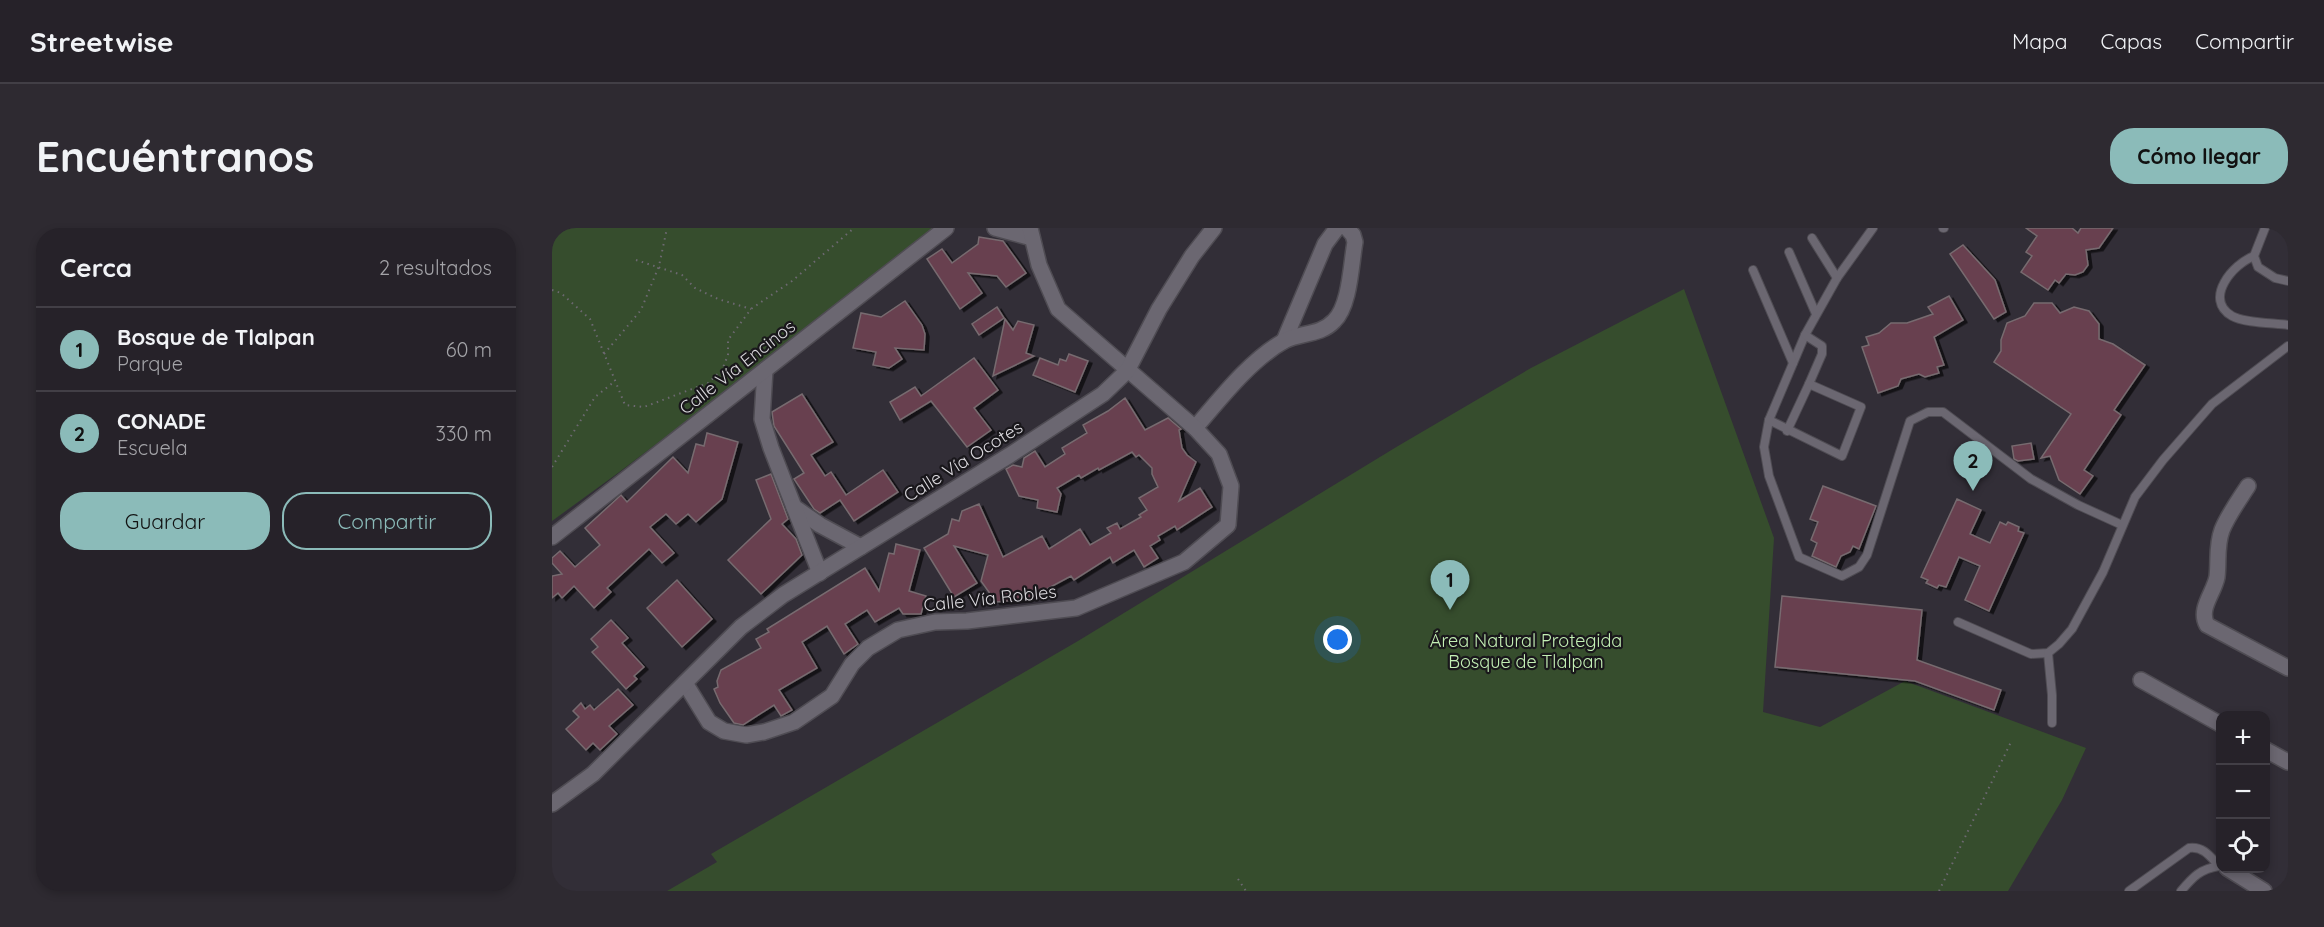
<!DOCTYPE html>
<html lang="es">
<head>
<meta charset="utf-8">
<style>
	:root { --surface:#262229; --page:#2e2a31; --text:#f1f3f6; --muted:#a4a4a8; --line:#423f46; --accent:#8bbbb9 }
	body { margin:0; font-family:Quicksand,sans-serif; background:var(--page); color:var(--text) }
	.controls { position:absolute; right:18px; bottom:18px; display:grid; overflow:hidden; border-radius:12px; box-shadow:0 3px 9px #0003 }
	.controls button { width:54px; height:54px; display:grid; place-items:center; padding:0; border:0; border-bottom:2px solid var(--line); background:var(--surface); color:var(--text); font:30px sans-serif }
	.you { position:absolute; left:786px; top:412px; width:21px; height:21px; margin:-15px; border:4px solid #fff; border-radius:50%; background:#1a73e8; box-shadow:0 0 0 9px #1a73e833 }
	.badge { display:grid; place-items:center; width:39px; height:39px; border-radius:50%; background:var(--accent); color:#111; font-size:20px; font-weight:700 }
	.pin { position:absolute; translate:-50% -50px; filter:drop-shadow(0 2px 3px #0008) }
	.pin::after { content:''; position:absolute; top:32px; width:21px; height:18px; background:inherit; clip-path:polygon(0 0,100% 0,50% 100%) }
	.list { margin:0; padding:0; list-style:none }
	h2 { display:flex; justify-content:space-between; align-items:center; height:78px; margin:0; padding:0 24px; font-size:26px }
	h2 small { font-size:20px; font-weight:400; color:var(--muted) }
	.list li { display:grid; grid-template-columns:39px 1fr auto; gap:18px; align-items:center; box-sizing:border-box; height:84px; padding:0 24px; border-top:2px solid var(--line) }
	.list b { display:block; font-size:22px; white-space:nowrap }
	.list p { margin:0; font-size:20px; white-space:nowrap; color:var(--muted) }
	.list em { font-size:20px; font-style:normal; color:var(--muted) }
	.actions { display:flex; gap:12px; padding:18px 24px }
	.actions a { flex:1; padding:14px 0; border:2px solid var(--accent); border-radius:24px; text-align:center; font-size:21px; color:var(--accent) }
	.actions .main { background:var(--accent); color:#111 }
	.icon { flex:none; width:33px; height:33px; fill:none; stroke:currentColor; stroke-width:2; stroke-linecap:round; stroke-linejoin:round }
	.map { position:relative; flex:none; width:1736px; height:663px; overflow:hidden; border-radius:24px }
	header { display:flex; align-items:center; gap:36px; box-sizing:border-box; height:84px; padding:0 30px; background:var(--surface); border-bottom:2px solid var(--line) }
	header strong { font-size:28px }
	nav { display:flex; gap:33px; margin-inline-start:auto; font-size:21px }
	.intro { display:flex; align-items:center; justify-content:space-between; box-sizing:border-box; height:144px; padding:0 36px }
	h1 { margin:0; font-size:42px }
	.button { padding:15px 27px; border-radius:24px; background:var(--accent); color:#111; font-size:21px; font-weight:700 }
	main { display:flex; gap:36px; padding:0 36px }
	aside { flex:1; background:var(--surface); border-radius:24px; box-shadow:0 3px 9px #0003 }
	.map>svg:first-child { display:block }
</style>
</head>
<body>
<header>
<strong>Streetwise</strong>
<nav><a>Mapa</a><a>Capas</a><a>Compartir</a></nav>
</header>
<div class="intro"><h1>Encuéntranos</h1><a class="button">Cómo llegar</a></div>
<main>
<aside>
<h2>Cerca<small>2 resultados</small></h2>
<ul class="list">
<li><span class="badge">1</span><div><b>Bosque de Tlalpan</b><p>Parque</p></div><em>60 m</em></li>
<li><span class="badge">2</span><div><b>CONADE</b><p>Escuela</p></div><em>330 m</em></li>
</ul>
<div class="actions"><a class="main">Guardar</a><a>Compartir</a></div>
</aside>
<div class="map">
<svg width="1736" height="663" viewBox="0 0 1736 663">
	<defs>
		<filter id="shadow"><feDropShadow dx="4" dy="2.5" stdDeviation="0" flood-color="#0009"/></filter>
	</defs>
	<rect width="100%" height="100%" fill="#322e37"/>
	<g fill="#364d2d">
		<polygon points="0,0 389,0 66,245 0,293"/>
		<polygon points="1132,61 1222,310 1211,484 1268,499 1353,453 1534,520 1510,572 1456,663 115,663 165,634 159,626 526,413 846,218 979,140"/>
	</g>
	<g fill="#673f4f" stroke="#776b6f" stroke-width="1.5" filter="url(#shadow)">
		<polygon points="1474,0 1520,0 1526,5 1529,0 1561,0 1547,20 1534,22 1536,37 1531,44 1523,47 1514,46 1507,55 1503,52 1496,62 1469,44 1480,28 1474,24 1485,8"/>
		<polygon points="427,9 451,13 474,45 454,59 445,48 416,45 430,65 408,81 375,31 390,21 400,35 426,16"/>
		<polygon points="1411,17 1443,52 1454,84 1442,91 1398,26"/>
		<polygon points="1397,68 1411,92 1382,109 1392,137 1385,139 1387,145 1373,149 1367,146 1349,151 1346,158 1326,165 1310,119 1317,117 1314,109 1327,105 1339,95 1355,95 1381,86 1376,79"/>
		<polygon points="353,73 370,97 373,106 372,122 343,120 350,131 337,140 321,137 324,124 301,120 309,85 329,89"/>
		<polygon points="1482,75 1500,75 1508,85 1522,79 1537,83 1547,96 1547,111 1561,116 1593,137 1562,182 1569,187 1532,242 1541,248 1528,266 1507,252 1498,228 1489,230 1519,186 1442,134 1449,123 1449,112 1455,95 1473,88"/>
		<polygon points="445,79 452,90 427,107 420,96"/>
		<polygon points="453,91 461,102 466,93 482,97 474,125 482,128 441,148"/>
		<polygon points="517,126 536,133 523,164 481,147 488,130 506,137 508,131 514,133"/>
		<polygon points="422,130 446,162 422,180 439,202 415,219 379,173 348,192 338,174 363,159 369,168"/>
		<polygon points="250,166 281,214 259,227 273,248 279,244 294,267 331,242 346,264 302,293 288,272 268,285 262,281 242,251 252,245 222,198 220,184"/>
		<polygon points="573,170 593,202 616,190 629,201 627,202 630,220 635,227 644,234 627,273 648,260 660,279 625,302 623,298 606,308 608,312 598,318 606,330 592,339 582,322 561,335 558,329 522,352 519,348 476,371 444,374 429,353 436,327 402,318 425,355 402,369 372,320 396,306 400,291 407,293 410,283 427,276 451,329 490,308 497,321 528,301 538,317 559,305 555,300 565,295 568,301 589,289 587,287 595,282 587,270 606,259 600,246 600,240 587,227 584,229 580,224 547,242 546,240 529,250 527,247 505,260 509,266 505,284 485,280 486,272 467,268 454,241 461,237 470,239 472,230 483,223 493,239 513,226 510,220 535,205 531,197 556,183"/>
		<polygon points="155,205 186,214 170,271 144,294 136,286 124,296 114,286 98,299 122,325 110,335 97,321 55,360 59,364 42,380 22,358 10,370 6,365 0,370 0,348 10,346 0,335 0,330 8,323 23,339 48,317 33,300 69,267 75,274 121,229 136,245 144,216 152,218"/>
		<polygon points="1479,215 1482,231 1466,233 1462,231 1460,218"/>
		<polygon points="219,246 236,291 230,296 244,311 250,327 209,366 176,332 219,291 204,252"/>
		<polygon points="1271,258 1324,278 1307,321 1301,318 1298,324 1289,328 1284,339 1260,328 1265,315 1259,312 1266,294 1258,291"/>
		<polygon points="1405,271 1429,282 1418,306 1438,315 1448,294 1454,297 1456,294 1467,299 1466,303 1472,305 1437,383 1413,372 1428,338 1407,329 1394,359 1387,357 1385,360 1374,355 1376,352 1369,349"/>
		<polygon points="344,316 368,322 357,363 374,368 369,386 351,386 347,380 323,394 315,382 293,396 306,416 292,426 275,398 250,414 265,440 227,462 240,482 229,488 222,477 191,497 182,495 168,475 162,461 166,459 165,453 169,442 209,420 204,411 217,404 215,401 313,340 327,363 337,325 342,326"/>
		<polygon points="125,352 160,391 130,419 95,380"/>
		<polygon points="1230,368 1370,382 1365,432 1449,462 1442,482 1363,453 1223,439"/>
		<polygon points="59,392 76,410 70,415 92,439 82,448 85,451 74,461 40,424 46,419 39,411"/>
		<polygon points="66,461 81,477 57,498 65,506 48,522 41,515 34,522 14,501 27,489 21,483 29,475 33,481 38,477 42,482"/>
	</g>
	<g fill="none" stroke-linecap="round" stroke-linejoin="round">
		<defs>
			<g id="service">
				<polyline points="1321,0 1285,50 1253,107 1217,192 1212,219 1217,248 1247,329 1290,348 1307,339 1315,327 1358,193 1376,184 1391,184 1479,251 1526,277 1570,297"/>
				<polyline points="1391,0 1392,0"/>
				<polyline points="1713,0 1702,28 1706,39 1723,50 1736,53"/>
				<polyline points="1260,10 1285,50"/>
				<polyline points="1237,24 1264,86"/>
				<path d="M1702 28C1681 36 1651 71 1680 88 1692 95 1722 95 1736 97"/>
				<polyline points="1201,42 1241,135"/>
				<polyline points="1217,192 1290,228 1309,179 1257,156 1270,126 1270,118 1253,107"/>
				<polyline points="1235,203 1257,156"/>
				<polyline points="1406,394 1479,426 1496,425 1507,416 1520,401 1551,344 1583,269 1611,232 1660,176 1736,118"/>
				<polyline points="1496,425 1500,467 1500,495"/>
				<path d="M1577 663 1637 620C1651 618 1658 628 1667 638"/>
				<path d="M1629 663C1641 649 1648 641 1667 638"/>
			</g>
			<g id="minor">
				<polyline points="443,0 480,10"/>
				<polyline points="732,113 773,16 785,0"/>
				<polyline points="213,142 210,191 219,220 242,279 268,297 309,319"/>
				<path d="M643 200C668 171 698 132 732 113 748 104 768 108 782 93 798 78 799 36 803 14L801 7 795 0"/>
				<path d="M1696 258C1687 272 1676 287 1670 302 1664 318 1667 333 1665 349 1662 365 1646 381 1655 397L1736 440"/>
				<polyline points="242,279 268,345"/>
				<polyline points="0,309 394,0"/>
				<polyline points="1589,452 1668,496"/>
				<polyline points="133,455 157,494 172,503 194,507 212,504 242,494 280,468 300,436 316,420 346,402 383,394 415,393 524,380 632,334 676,297 679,258 667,226 643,200 506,81 487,37 478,0"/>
				<polyline points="1714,522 1736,534"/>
				<polyline points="0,576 41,546 189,399 231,367 458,227 551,166 575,143 607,81 640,28 662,0"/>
				<polyline points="1675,640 1712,663"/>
			</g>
		</defs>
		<use href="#service" stroke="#4f4c53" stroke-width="10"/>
		<use href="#minor" stroke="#4f4c53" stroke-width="18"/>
		<g stroke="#6d6971" stroke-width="2" stroke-dasharray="1.5 4.5" stroke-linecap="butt">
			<polyline points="84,32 130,47 143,60 166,71 199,81"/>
			<polyline points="0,62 9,65 38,91 73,177 92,179 156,155 170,142 176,127 176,112 199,81 240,53 302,0"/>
			<polyline points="52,126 89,82 107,38 115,0"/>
			<polyline points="0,239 43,169 63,153"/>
			<polyline points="686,651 694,663"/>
			<polyline points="1387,663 1459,514"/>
		</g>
		<use href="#service" stroke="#6b6771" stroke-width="8"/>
		<use href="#minor" stroke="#6b6771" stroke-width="15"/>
	</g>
	<g text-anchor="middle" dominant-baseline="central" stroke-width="4.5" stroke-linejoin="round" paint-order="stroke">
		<g font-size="18" fill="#d9d7dc" stroke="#19171b">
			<text transform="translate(185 139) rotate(-38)">Calle Vía Encinos</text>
			<text transform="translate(411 233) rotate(-32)">Calle Vía Ocotes</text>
			<text transform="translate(438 370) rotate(-6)">Calle Vía Robles</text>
		</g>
		<g font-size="18" fill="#c4f0b5" stroke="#19171b">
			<text x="974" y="412">Área Natural Protegida<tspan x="974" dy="21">Bosque de Tlalpan</tspan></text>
		</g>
	</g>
</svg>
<div class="controls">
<button>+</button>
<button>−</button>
<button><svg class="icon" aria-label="locate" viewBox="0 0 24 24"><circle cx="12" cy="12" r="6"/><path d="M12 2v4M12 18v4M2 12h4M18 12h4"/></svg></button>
</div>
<div class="you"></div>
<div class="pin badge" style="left:898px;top:382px">1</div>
<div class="pin badge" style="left:1421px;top:263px">2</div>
</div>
</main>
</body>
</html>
